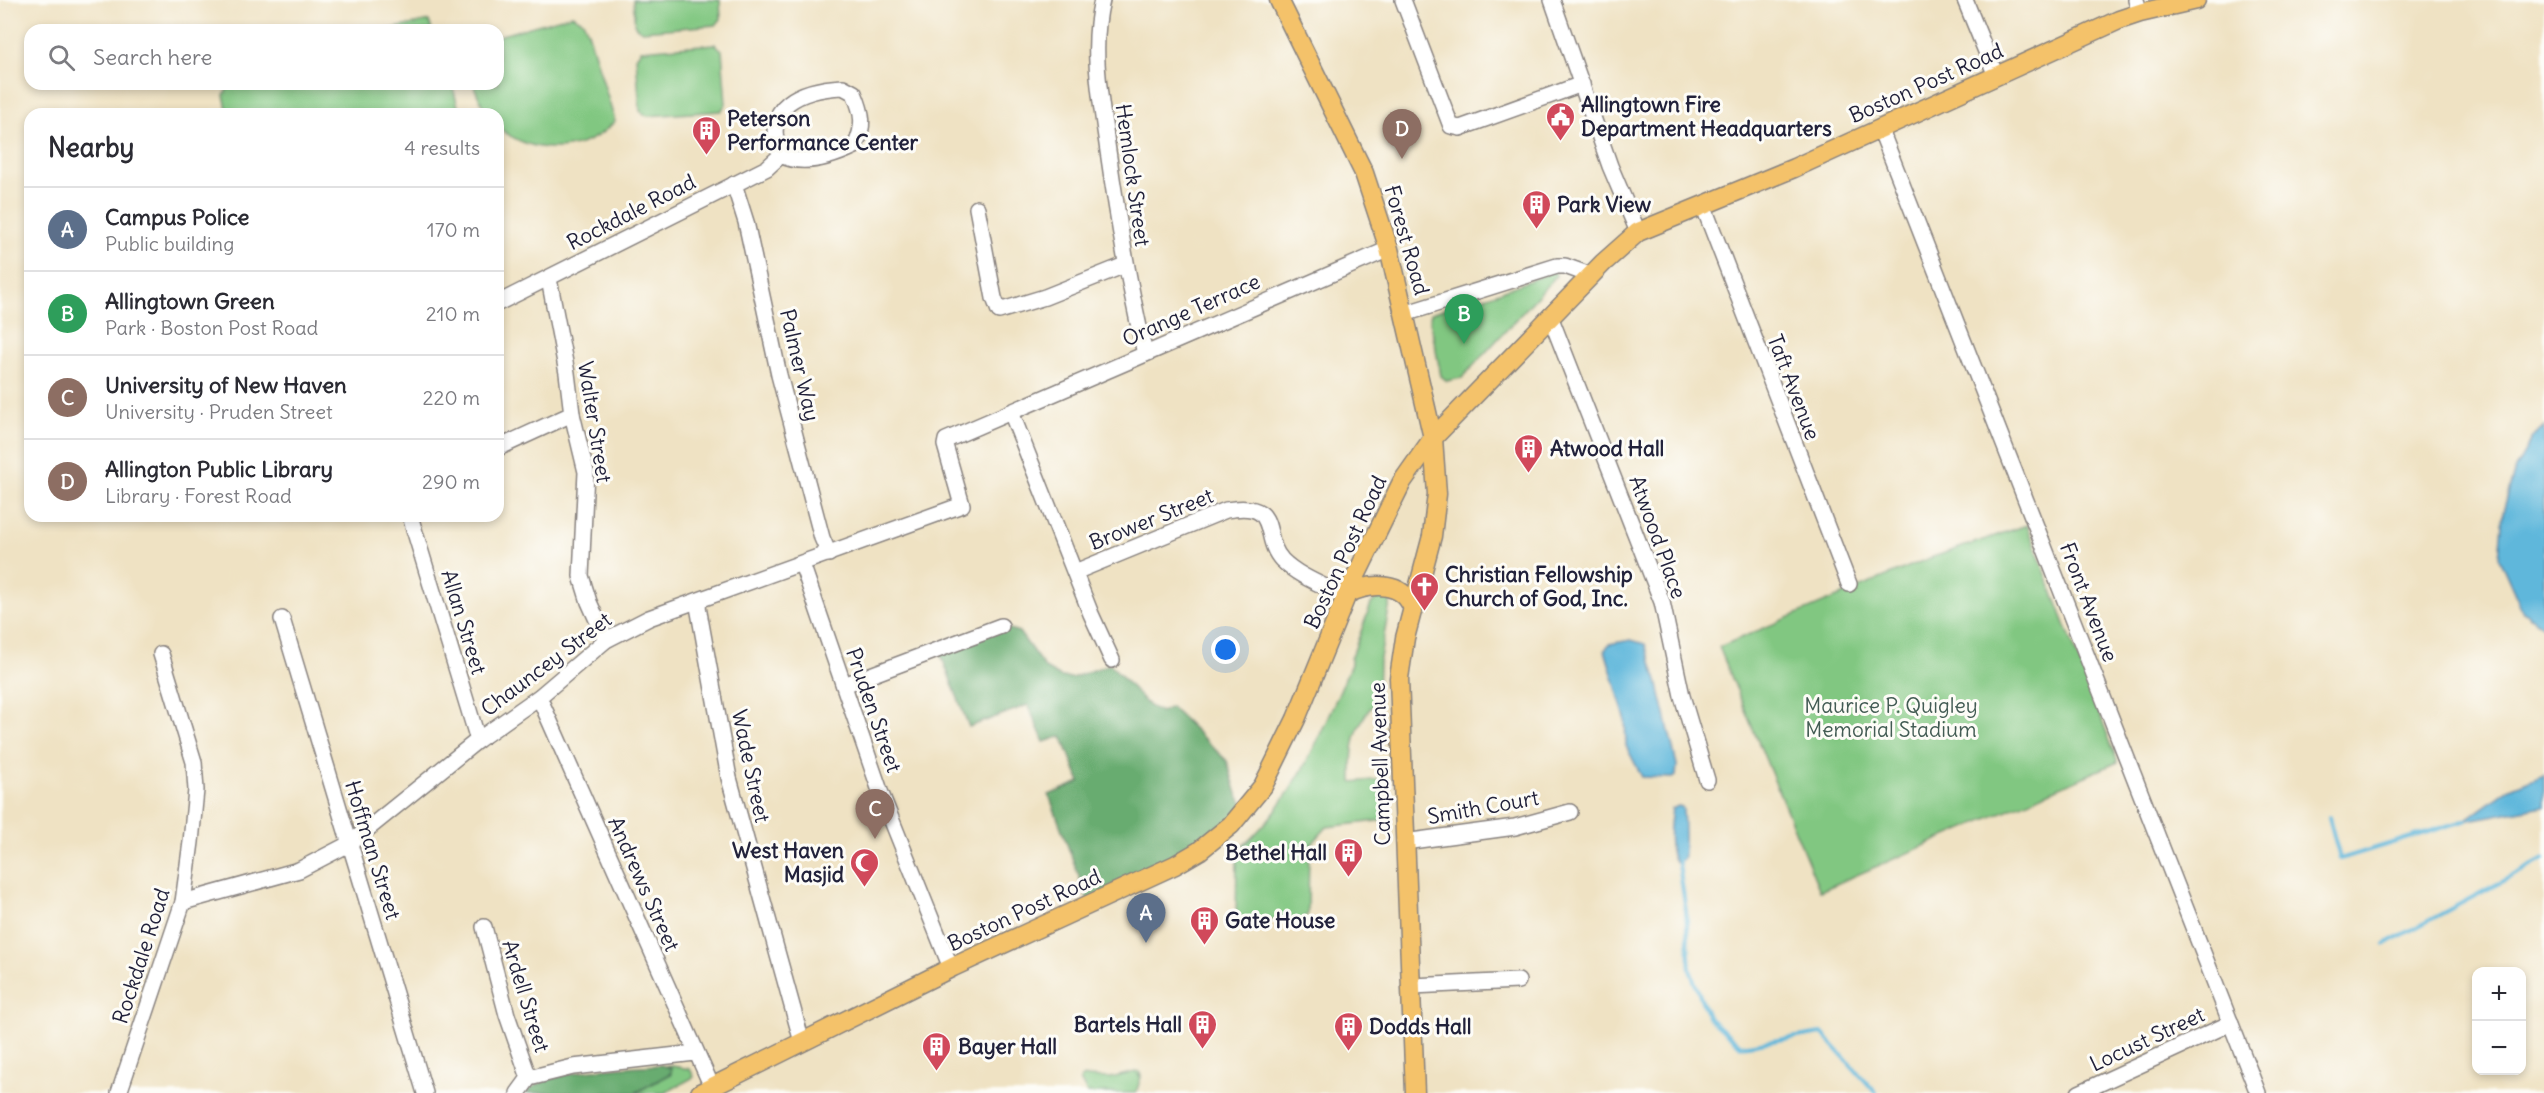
<!DOCTYPE html>
<html lang="en">
<head>
<meta charset="utf-8">
<style>
	:root { --surface:#fff; --page:#f2f2f3; --text:#2b2b33; --muted:#7c7c81; --line:#e1e1e2; --accent:#d1495b }
	body { margin:0; font-family:Delius,sans-serif; background:var(--page); color:var(--text) }
	.controls { position:absolute; right:18px; bottom:18px; display:grid; overflow:hidden; border-radius:12px; box-shadow:0 3px 9px #0003 }
	.controls button { width:54px; height:54px; display:grid; place-items:center; padding:0; border:0; border-bottom:2px solid var(--line); background:var(--surface); color:var(--text); font:30px sans-serif }
	.you { position:absolute; left:1226px; top:650px; width:21px; height:21px; margin:-15px; border:4px solid #fff; border-radius:50%; background:#1a73e8; box-shadow:0 0 0 9px #1a73e833 }
	.badge { display:grid; place-items:center; width:39px; height:39px; border-radius:50%; background:var(--accent); color:#fff; font-size:20px; font-weight:700 }
	.pin { position:absolute; translate:-50% -50px; filter:drop-shadow(0 2px 3px #0008) }
	.pin::after { content:''; position:absolute; top:32px; width:21px; height:18px; background:inherit; clip-path:polygon(0 0,100% 0,50% 100%) }
	.list { margin:0; padding:0; list-style:none }
	h2 { display:flex; justify-content:space-between; align-items:center; height:78px; margin:0; padding:0 24px; font-size:26px }
	h2 small { font-size:20px; font-weight:400; color:var(--muted) }
	.list li { display:grid; grid-template-columns:39px 1fr auto; gap:18px; align-items:center; box-sizing:border-box; height:84px; padding:0 24px; border-top:2px solid var(--line) }
	.list b { display:block; font-size:22px; white-space:nowrap }
	.list p { margin:0; font-size:20px; white-space:nowrap; color:var(--muted) }
	.list em { font-size:20px; font-style:normal; color:var(--muted) }
	.icon { flex:none; width:33px; height:33px; fill:none; stroke:currentColor; stroke-width:2; stroke-linecap:round; stroke-linejoin:round }
	.map { position:relative; flex:none; width:2544px; height:1093px; overflow:hidden }
	.search { position:absolute; background:var(--surface); box-shadow:0 3px 9px #0003; left:24px; top:24px; width:480px; height:66px; display:flex; align-items:center; gap:15px; box-sizing:border-box; padding:0 21px; border-radius:18px; color:var(--muted); font-size:22px }
	.panel { position:absolute; background:var(--surface); box-shadow:0 3px 9px #0003; left:24px; top:108px; width:480px; height:414px; border-radius:18px }
	.map>svg:first-child { display:block }
</style>
</head>
<body>
<div class="map">
<svg width="2544" height="1093" viewBox="0 0 2544 1093">
	<rect width="100%" height="100%" fill="#fdfcf7"/>
	<filter id="ink" filterUnits="userSpaceOnUse"><feTurbulence type="fractalNoise" baseFrequency=".0167" numOctaves="2"/><feDisplacementMap in="SourceGraphic" scale="12" xChannelSelector="R" yChannelSelector="G"/><feConvolveMatrix kernelMatrix="1 2 1 2 8 2 1 2 1" color-interpolation-filters="sRGB"/></filter>
	<filter id="wash" filterUnits="userSpaceOnUse"><feTurbulence type="fractalNoise" baseFrequency=".008" numOctaves="4" result="noise"/><feDisplacementMap in="SourceGraphic" scale="24" xChannelSelector="R" yChannelSelector="G"/><feGaussianBlur stdDeviation="1.35" result="paint"/><feColorMatrix in="noise" values="0 0 0 0 0 0 0 0 0 0 0 0 0 0 0 0 0 1.4 0 .05"/><feComposite in="paint" operator="in"/></filter>
	<g filter="url(#wash)">
		<rect width="100%" height="100%" fill="#efe2c3"/>
		<g fill="#81c781" stroke="#52745e" stroke-width="1.5">
			<polygon points="633,0 720,0 721,19 716,25 642,31 635,26"/>
			<path d="M572 15 583 21 588 32 615 121C584 155 533 157 498 127V114H486L473 84H498V36Z"/>
			<polygon points="429,21 432,30 386,30"/>
			<polygon points="715,44 722,50 726,104 721,111 647,116 640,111 636,57 641,50"/>
			<polygon points="230,84 452,84 460,114 228,114 224,95"/>
			<polygon points="1555,271 1556,276 1462,378 1447,381 1441,376 1430,320 1431,313 1452,306 1459,307"/>
			<polygon points="2027,525 2118,762 1820,891 1719,647 1927,559"/>
			<path d="M1379 596 1391 598 1379 663 1378 699C1352 727 1352 745 1352 782L1382 779 1386 820 1327 827 1309 847 1308 914 1302 920 1236 921 1237 851C1295 803 1322 732 1351 664V659L1371 604Z"/>
			<polygon points="666,1065 690,1069 694,1077 665,1093 635,1093 671,1074 669,1066"/>
			<polygon points="1139,1071 1141,1075 1138,1075 1141,1077 1136,1093 1087,1093 1080,1080 1082,1077 1111,1078"/>
		</g>
		<g fill="#68ac6f" stroke="#456755" stroke-width="1.5">
			<polygon points="1001,626 1019,632 1045,668 1061,677 1072,678 1110,664 1149,706 1161,712 1171,707 1227,761 1237,794 1246,809 1231,825 1089,904 1049,795 1080,782 1062,736 1044,742 1028,705 969,727 939,650"/>
			<path d="M661 1065 671 1068V1073L635 1093H525C552 1068 625 1067 661 1065Z"/>
		</g>
		<g fill="#5eb7db" stroke="#406c8b" stroke-width="1.5">
			<polygon points="2544,426 2544,628 2522,610 2499,558 2503,512 2515,469 2533,437"/>
			<polygon points="1631,640 1645,644 1657,681 1677,765 1676,776 1673,778 1642,777 1626,746 1625,718 1605,650 1609,644"/>
			<polygon points="2544,774 2544,806 2464,821 2510,788"/>
			<path d="M1678 806 1682 807C1684 810 1685 856 1683 859L1677 863C1666 854 1670 822 1672 809Z"/>
		</g>
		<g fill="none" stroke-linecap="round" stroke-linejoin="round">
			<g stroke="#5eb7db" stroke-width="4">
				<polyline points="2329,817 2340,859 2467,820"/>
				<polyline points="1678,858 1686,911 1690,970 1708,1017 1741,1046 1822,1033 1876,1093"/>
				<polyline points="2385,944 2544,859"/>
			</g>
		</g>
	</g>
	<g filter="url(#ink)">
		<g fill="none" stroke-linecap="round" stroke-linejoin="round">
			<defs>
				<g id="minor">
					<path d="M1102 0C1090 50 1101 101 1108 151 1118 221 1129 285 1145 354"/>
					<polyline points="1403,0 1451,126 1460,128 1582,84"/>
					<polyline points="1552,0 1610,166 1638,232"/>
					<polyline points="1965,0 1996,76"/>
					<polyline points="2136,0 2140,13"/>
					<path d="M843 87 854 93C863 114 865 126 855 146 834 156 803 167 781 155 759 105 802 89 843 87Z"/>
					<polyline points="1880,128 2258,1093"/>
					<polyline points="734,184 746,222 779,375 822,538 829,554"/>
					<polyline points="1703,205 1849,584"/>
					<polyline points="977,208 994,298 999,311 1045,297 1125,265"/>
					<polyline points="549,279 567,373 572,414 586,472 581,576 589,602 606,640"/>
					<polyline points="498,303 767,168 781,155"/>
					<polyline points="1404,314 1557,266 1565,266 1590,275"/>
					<polyline points="1550,316 1662,602 1682,696 1707,780"/>
					<polyline points="1011,412 1091,614 1112,660"/>
					<polyline points="498,448 572,414"/>
					<polyline points="410,516 478,740"/>
					<polyline points="802,564 880,791 951,968"/>
					<path d="M1075 572 1226 510C1283 500 1260 537 1282 560 1299 577 1325 586 1346 597"/>
					<polyline points="697,601 729,778 802,1042"/>
					<polyline points="282,619 425,1093"/>
					<polyline points="844,685 1001,626"/>
					<polyline points="539,697 712,1087"/>
					<polyline points="1404,842 1515,827 1570,812"/>
					<polyline points="183,902 299,870 349,844 478,740 539,697 606,640 649,618 962,505 945,445 946,440 1389,249"/>
					<polyline points="484,927 507,1015 529,1078"/>
					<polyline points="1412,986 1518,981"/>
					<polyline points="119,1093 183,902 191,842 196,790 194,762 161,654"/>
					<polyline points="518,1093 529,1078 573,1067 695,1053"/>
					<polyline points="2079,1093 2231,1023"/>
				</g>
				<g id="major">
					<polyline points="1279,0 1364,173 1389,249 1433,438 1437,494 1432,536 1405,638 1399,678 1415,1093"/>
					<path d="M1347 594C1370 583 1403 580 1413 609"/>
					<polyline points="700,1093 953,967 1175,865 1199,851 1231,825 1263,786 1296,719 1347,594 1402,482 1433,438 1603,263 1638,232 1794,168 2119,20 2140,13 2196,0"/>
				</g>
			</defs>
			<use href="#minor" stroke="#88827f" stroke-width="18"/>
			<use href="#major" stroke="#88827f" stroke-width="21"/>
			<use href="#minor" stroke="#fff" stroke-width="15"/>
			<use href="#major" stroke="#f4c26a" stroke-width="18"/>
		</g>
	</g>
	<defs>
		<symbol id="civic-pin" viewBox="-11 -11 22 30"><path d="M0 17L-7.5 6A9.5 9.5 0 1 1 7.5 6Z" fill="#d1495b" stroke="#fdfcf7"/><path d="M-.6-6.5H3V-4.5H.6V-3L4-1V1h2V6H-6V1h2V-1L-.6-3ZM-1.2 2.5V6h2.4V2.5Z" fill="#fff"/></symbol>
		<symbol id="building-pin" viewBox="-11 -11 22 30"><path d="M0 17L-7.5 6A9.5 9.5 0 1 1 7.5 6Z" fill="#d1495b" stroke="#fdfcf7"/><path d="M-4-6H4V6H1V3H-1V6H-4ZM-2.5-4.3h1.7v1.8h-1.7ZM.8-4.3h1.7v1.8H.8ZM-2.5-1h1.7V.8h-1.7ZM.8-1h1.7V.8H.8Z" fill="#fff"/></symbol>
		<symbol id="church-pin" viewBox="-11 -11 22 30"><path d="M0 17L-7.5 6A9.5 9.5 0 1 1 7.5 6Z" fill="#d1495b" stroke="#fdfcf7"/><path d="M-1.2-6h2.4v3.5h3.3v2.4h-3.3V6h-2.4V-.1h-3.3v-2.4h3.3Z" fill="#fff"/></symbol>
		<symbol id="mosque-pin" viewBox="-11 -11 22 30"><path d="M0 17L-7.5 6A9.5 9.5 0 1 1 7.5 6Z" fill="#d1495b" stroke="#fdfcf7"/><path d="M3.5-4.9A6 6 0 1 0 3.5 4.9A5 5 0 1 1 3.5-4.9Z" fill="#fff"/></symbol>
	</defs>
	<g fill-rule="evenodd">
		<use href="#civic-pin" x="1544" y="100" width="33" height="45"/>
		<use href="#building-pin" x="690" y="114" width="33" height="45"/>
		<use href="#building-pin" x="1520" y="188" width="33" height="45"/>
		<use href="#building-pin" x="1512" y="432" width="33" height="45"/>
		<use href="#church-pin" x="1408" y="570" width="33" height="45"/>
		<use href="#building-pin" x="1332" y="836" width="33" height="45"/>
		<use href="#mosque-pin" x="848" y="846" width="33" height="45"/>
		<use href="#building-pin" x="1188" y="904" width="33" height="45"/>
		<use href="#building-pin" x="1186" y="1008" width="33" height="45"/>
		<use href="#building-pin" x="1332" y="1010" width="33" height="45"/>
		<use href="#building-pin" x="920" y="1030" width="33" height="45"/>
	</g>
	<g text-anchor="middle" dominant-baseline="central" stroke-width="6" stroke-linejoin="round" paint-order="stroke">
		<g font-size="21" fill="#22223b" stroke="#fdfcf7">
			<text transform="translate(1926 83) rotate(-24)">Boston Post Road</text>
			<text transform="translate(1133 175) rotate(82)">Hemlock Street</text>
			<text transform="translate(631 212) rotate(-27)">Rockdale Road</text>
			<text transform="translate(1407 240) rotate(74)">Forest Road</text>
			<text transform="translate(1191 310) rotate(-24)">Orange Terrace</text>
			<text transform="translate(800 365) rotate(77)">Palmer Way</text>
			<text transform="translate(1794 387) rotate(69)">Taft Avenue</text>
			<text transform="translate(595 422) rotate(81)">Walter Street</text>
			<text transform="translate(1151 519) rotate(-22)">Brower Street</text>
			<text transform="translate(1658 537) rotate(70)">Atwood Place</text>
			<text transform="translate(1345 552) rotate(-65)">Boston Post Road</text>
			<text transform="translate(2089 602) rotate(69)">Front Avenue</text>
			<text transform="translate(464 622) rotate(73)">Allan Street</text>
			<text transform="translate(546 664) rotate(-37)">Chauncey Street</text>
			<text transform="translate(874 710) rotate(71)">Pruden Street</text>
			<text transform="translate(1380 764) rotate(-92)">Campbell Avenue</text>
			<text transform="translate(751 766) rotate(78)">Wade Street</text>
			<text transform="translate(1483 807) rotate(-10)">Smith Court</text>
			<text transform="translate(373 850) rotate(73)">Hoffman Street</text>
			<text transform="translate(644 884) rotate(66)">Andrews Street</text>
			<text transform="translate(1024 910) rotate(-25)">Boston Post Road</text>
			<text transform="translate(141 956) rotate(-72)">Rockdale Road</text>
			<text transform="translate(526 996) rotate(73)">Ardell Street</text>
			<text transform="translate(2147 1039) rotate(-25)">Locust Street</text>
		</g>
		<g font-size="21" font-weight="bold" fill="#22223b" stroke="#fdfcf7" text-anchor="start">
			<text x="1581" y="104">Allingtown Fire<tspan x="1581" dy="24">Department Headquarters</tspan></text>
			<text x="727" y="118">Peterson<tspan x="727" dy="24">Performance Center</tspan></text>
			<text x="1557" y="204">Park View</text>
			<text x="1550" y="448">Atwood Hall</text>
			<text x="1445" y="574">Christian Fellowship<tspan x="1445" dy="24">Church of God, Inc.</tspan></text>
			<text x="844" y="850" text-anchor="end">West Haven<tspan x="844" dy="24">Masjid</tspan></text>
			<text x="1327" y="852" text-anchor="end">Bethel Hall</text>
			<text x="1225" y="920">Gate House</text>
			<text x="1182" y="1024" text-anchor="end">Bartels Hall</text>
			<text x="1369" y="1026">Dodds Hall</text>
			<text x="958" y="1046">Bayer Hall</text>
		</g>
		<g font-size="21" fill="#435c54" stroke="#fdfcf7">
			<text x="1891" y="705">Maurice P. Quigley<tspan x="1891" dy="24">Memorial Stadium</tspan></text>
		</g>
	</g>
</svg>
<div class="controls">
<button>+</button>
<button>−</button>
</div>
<div class="you"></div>
<div class="pin badge" style="left:1146px;top:943px;background:#5c6f8a">A</div>
<div class="pin badge" style="left:1464px;top:344px;background:#2e9e5b">B</div>
<div class="pin badge" style="left:875px;top:839px;background:#8d6e63">C</div>
<div class="pin badge" style="left:1402px;top:159px;background:#8d6e63">D</div>
<div class="search"><svg class="icon" aria-label="search" viewBox="0 0 24 24"><circle cx="10" cy="10" r="6"/><path d="M15 15l6 6"/></svg>Search here</div>
<section class="panel">
<h2>Nearby<small>4 results</small></h2>
<ul class="list">
<li><span class="badge" style="background:#5c6f8a">A</span><div><b>Campus Police</b><p>Public building</p></div><em>170 m</em></li>
<li><span class="badge" style="background:#2e9e5b">B</span><div><b>Allingtown Green</b><p>Park · Boston Post Road</p></div><em>210 m</em></li>
<li><span class="badge" style="background:#8d6e63">C</span><div><b>University of New Haven</b><p>University · Pruden Street</p></div><em>220 m</em></li>
<li><span class="badge" style="background:#8d6e63">D</span><div><b>Allington Public Library</b><p>Library · Forest Road</p></div><em>290 m</em></li>
</ul>
</section>
</div>
</body>
</html>
